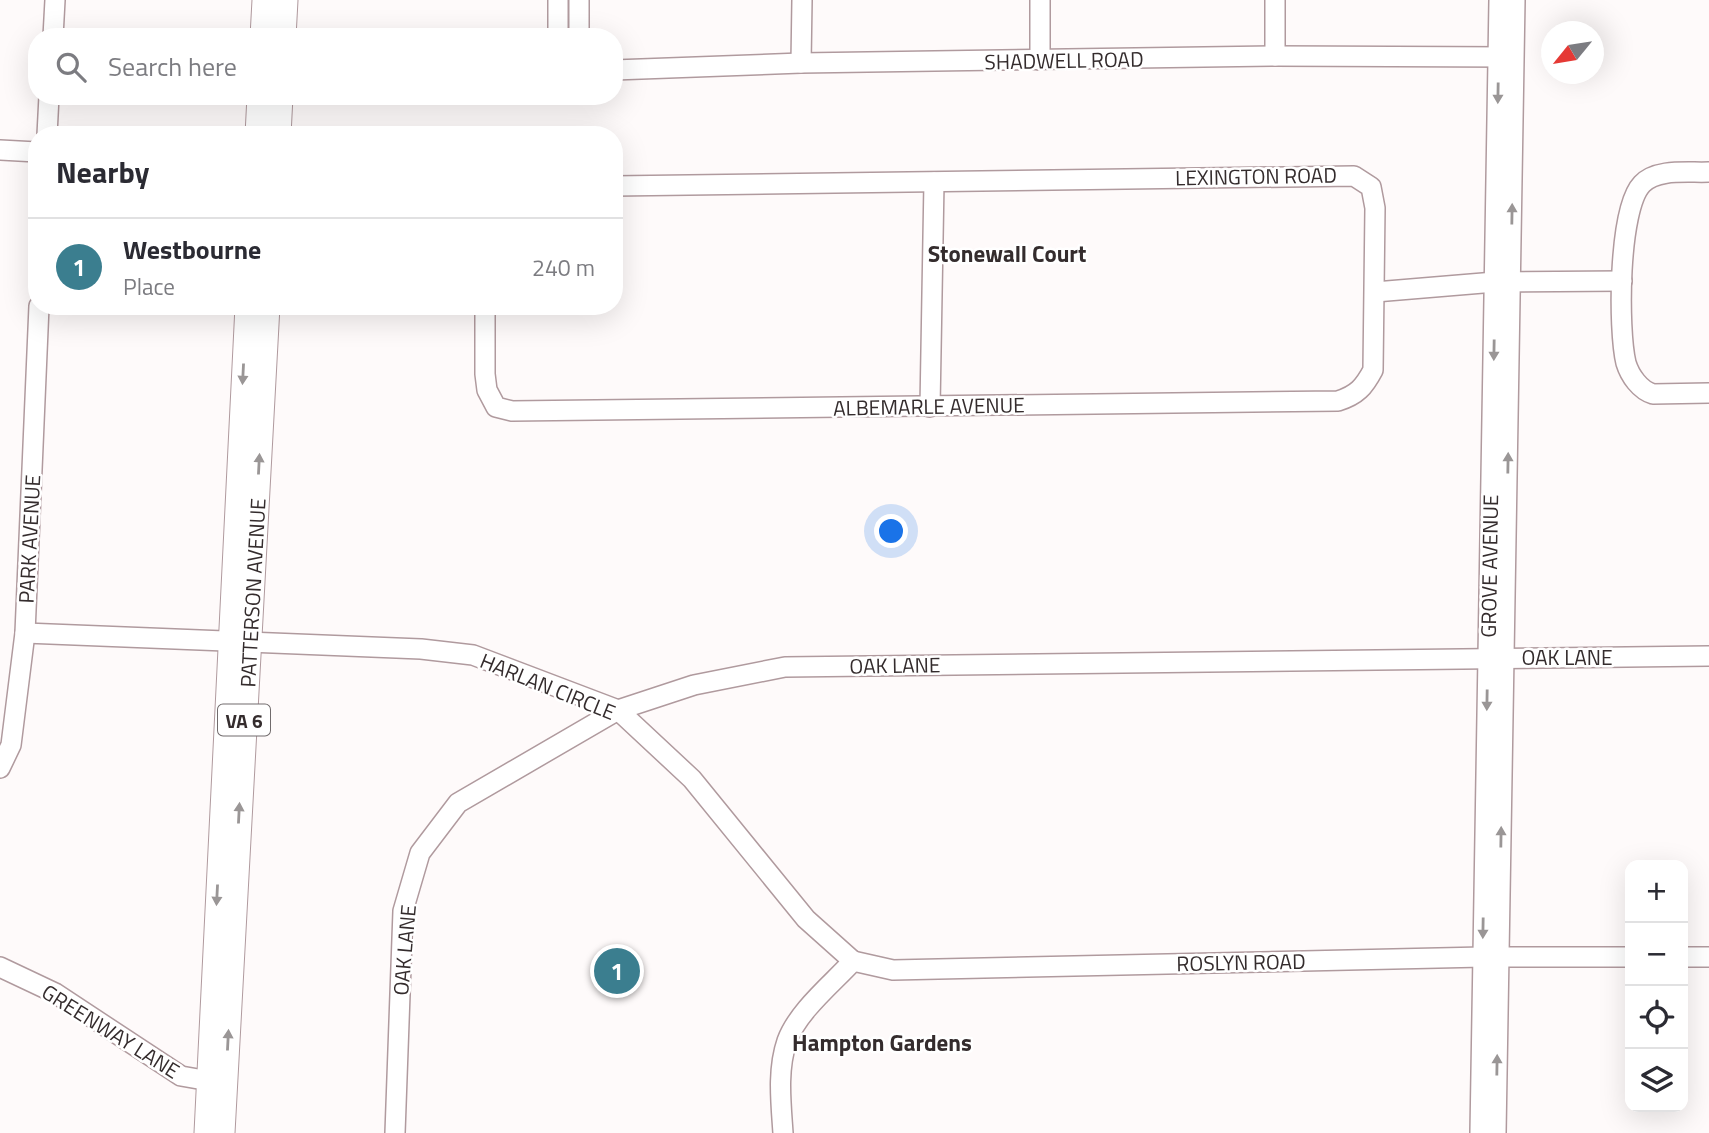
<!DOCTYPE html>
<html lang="en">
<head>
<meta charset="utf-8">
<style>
	:root { --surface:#fff; --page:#f7f7f7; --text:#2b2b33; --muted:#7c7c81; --line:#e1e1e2; --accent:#3b7e8f }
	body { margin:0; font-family:"Titillium Web",sans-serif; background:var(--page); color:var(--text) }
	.controls { position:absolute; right:21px; bottom:21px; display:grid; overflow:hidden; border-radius:14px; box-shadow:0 7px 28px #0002 }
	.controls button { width:63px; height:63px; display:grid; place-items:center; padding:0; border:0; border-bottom:2px solid var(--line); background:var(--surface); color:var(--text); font:35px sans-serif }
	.compass { position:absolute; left:1541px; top:21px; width:63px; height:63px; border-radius:50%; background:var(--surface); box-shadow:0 7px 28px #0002; rotate:240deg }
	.you { position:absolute; left:892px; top:532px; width:24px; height:24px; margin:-18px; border:5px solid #fff; border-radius:50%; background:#1a73e8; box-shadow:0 0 0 10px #1a73e833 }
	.badge { display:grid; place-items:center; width:46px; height:46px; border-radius:50%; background:var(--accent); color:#fff; font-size:23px; font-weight:700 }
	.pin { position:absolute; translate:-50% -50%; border:4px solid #fff; box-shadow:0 2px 7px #0006 }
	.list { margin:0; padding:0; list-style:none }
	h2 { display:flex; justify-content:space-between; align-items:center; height:91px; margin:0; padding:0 28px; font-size:30px }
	h2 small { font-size:23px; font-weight:400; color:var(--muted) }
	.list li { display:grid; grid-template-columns:46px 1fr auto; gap:21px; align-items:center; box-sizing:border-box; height:98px; padding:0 28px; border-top:2px solid var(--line) }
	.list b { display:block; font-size:26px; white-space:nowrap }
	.list p { margin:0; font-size:23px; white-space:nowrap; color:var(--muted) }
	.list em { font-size:23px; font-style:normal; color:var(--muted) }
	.icon { flex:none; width:38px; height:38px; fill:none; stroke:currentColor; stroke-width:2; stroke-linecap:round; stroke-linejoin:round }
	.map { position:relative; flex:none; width:1709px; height:1133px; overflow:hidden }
	.search { position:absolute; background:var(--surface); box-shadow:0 7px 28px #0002; left:28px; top:28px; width:595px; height:77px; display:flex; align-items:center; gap:18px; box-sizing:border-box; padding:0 24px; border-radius:28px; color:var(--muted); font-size:26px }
	.panel { position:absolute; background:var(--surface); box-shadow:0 7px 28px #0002; left:28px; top:126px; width:595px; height:189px; border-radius:28px }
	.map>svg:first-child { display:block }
</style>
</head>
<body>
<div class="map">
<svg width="1709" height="1133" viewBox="0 0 1709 1133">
	<rect width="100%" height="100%" fill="#fefafa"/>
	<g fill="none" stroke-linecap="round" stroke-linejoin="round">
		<defs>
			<g id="minor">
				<polyline points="1040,0 1040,60"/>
				<polyline points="53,37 55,0"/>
				<polyline points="558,37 558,0"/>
				<polyline points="579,37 579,0"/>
				<polyline points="1275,56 1275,0"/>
				<polyline points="801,63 802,0"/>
				<polyline points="614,70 801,63 1275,56 1510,57"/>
				<polyline points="47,135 49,96"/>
				<polyline points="0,150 37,152"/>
				<path d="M1709 172C1689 173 1657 168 1642 184 1618 209 1618 330 1626 363 1630 376 1640 390 1653 394L1709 393"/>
				<polyline points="1375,292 1495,282 1622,281"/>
				<path d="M485 306V374L487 390 496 407 512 411 1338 401C1357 395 1364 387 1373 370L1375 208 1371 187 1354 176 614 186"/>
				<polyline points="930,407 934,182"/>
				<path d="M25 633 421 649 473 655 618 710 692 779 806 919 853 961C832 984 798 1011 787 1041 777 1070 781 1103 783 1133"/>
				<polyline points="0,768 11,745 25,633 39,306"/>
				<polyline points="1683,957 1709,957"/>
				<polyline points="853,961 893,970 1483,957 1630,957"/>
				<polyline points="0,967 55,993 181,1076 221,1083"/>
				<polyline points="395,1133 403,911 420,853 458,803 618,710 694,685 785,667 1709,656"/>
				<polyline points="1480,1133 1499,0"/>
				<polyline points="1496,1133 1515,0"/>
			</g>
			<g id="major">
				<polyline points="262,37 264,0"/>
				<polyline points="284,37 286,0"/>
				<polyline points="257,135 259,96"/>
				<polyline points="279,135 281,96"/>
				<polyline points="206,1133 247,306"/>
				<path id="s1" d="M223 1133 268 306"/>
			</g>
		</defs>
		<use href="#minor" stroke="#b09a9e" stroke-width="22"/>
		<use href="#major" stroke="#b09a9e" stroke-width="25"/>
		<use href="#minor" stroke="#fff" stroke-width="19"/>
		<use href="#major" stroke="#fff" stroke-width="23"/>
	</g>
	<defs><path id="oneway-solid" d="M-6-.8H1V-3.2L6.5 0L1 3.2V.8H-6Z" transform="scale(1.75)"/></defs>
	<g fill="#9a9696">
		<use href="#oneway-solid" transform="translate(1498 93) rotate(91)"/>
		<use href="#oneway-solid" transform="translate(1512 214) rotate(-89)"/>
		<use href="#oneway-solid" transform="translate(1494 350) rotate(91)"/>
		<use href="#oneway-solid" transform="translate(243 374) rotate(93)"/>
		<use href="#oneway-solid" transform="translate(1508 463) rotate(-89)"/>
		<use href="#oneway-solid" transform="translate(259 464) rotate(-87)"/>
		<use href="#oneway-solid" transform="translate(1487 700) rotate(91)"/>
		<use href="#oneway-solid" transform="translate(239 813) rotate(-87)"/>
		<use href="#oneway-solid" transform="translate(1501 837) rotate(-89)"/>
		<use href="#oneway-solid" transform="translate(217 895) rotate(93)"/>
		<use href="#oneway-solid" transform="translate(1483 928) rotate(91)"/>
		<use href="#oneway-solid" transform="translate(228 1040) rotate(-87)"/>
		<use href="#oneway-solid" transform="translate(1497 1065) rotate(-89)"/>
	</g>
	<g text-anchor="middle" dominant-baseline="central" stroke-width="5" stroke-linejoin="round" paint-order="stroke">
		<rect fill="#fff" stroke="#716b6c" stroke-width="2" x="218" y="704.5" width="52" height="31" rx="5"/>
		<g font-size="19" font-weight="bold" fill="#342c2d">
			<text x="244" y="720">VA 6</text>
		</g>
		<g font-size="21" fill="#342c2d" stroke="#fff">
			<text transform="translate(1064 60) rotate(-1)">SHADWELL ROAD</text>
			<text transform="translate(1256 176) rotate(-1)">LEXINGTON ROAD</text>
			<text transform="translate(929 406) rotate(-1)">ALBEMARLE AVENUE</text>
			<text transform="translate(29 539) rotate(-87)">PARK AVENUE</text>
			<text transform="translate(1489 566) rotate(-89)">GROVE AVENUE</text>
			<text stroke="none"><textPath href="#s1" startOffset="541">PATTERSON AVENUE</textPath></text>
			<text x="1567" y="657">OAK LANE</text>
			<text transform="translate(895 665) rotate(-1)">OAK LANE</text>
			<text transform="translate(548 686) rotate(22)">HARLAN CIRCLE</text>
			<text transform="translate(404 950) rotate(-85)">OAK LANE</text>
			<text transform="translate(1241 962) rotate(-1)">ROSLYN ROAD</text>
			<text transform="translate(111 1031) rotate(32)">GREENWAY LANE</text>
		</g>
		<g font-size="23" font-weight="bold" fill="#342c2d" stroke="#fff">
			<text x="1007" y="253">Stonewall Court</text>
			<text x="882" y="1042">Hampton Gardens</text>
		</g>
	</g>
</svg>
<div class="controls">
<button>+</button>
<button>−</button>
<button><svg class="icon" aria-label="locate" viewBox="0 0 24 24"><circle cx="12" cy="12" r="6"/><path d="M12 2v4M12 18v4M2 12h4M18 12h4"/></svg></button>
<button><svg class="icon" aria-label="layers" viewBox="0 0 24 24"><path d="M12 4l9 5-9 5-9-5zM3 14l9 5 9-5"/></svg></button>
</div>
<svg class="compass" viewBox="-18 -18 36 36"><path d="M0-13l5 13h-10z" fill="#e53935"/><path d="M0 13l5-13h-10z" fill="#7c7c81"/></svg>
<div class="you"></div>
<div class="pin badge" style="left:617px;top:971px">1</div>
<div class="search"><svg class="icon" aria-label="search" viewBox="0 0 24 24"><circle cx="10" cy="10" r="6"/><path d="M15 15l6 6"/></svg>Search here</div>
<section class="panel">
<h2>Nearby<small></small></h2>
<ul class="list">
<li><span class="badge">1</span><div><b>Westbourne</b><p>Place</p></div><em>240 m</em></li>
</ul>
</section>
</div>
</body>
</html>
